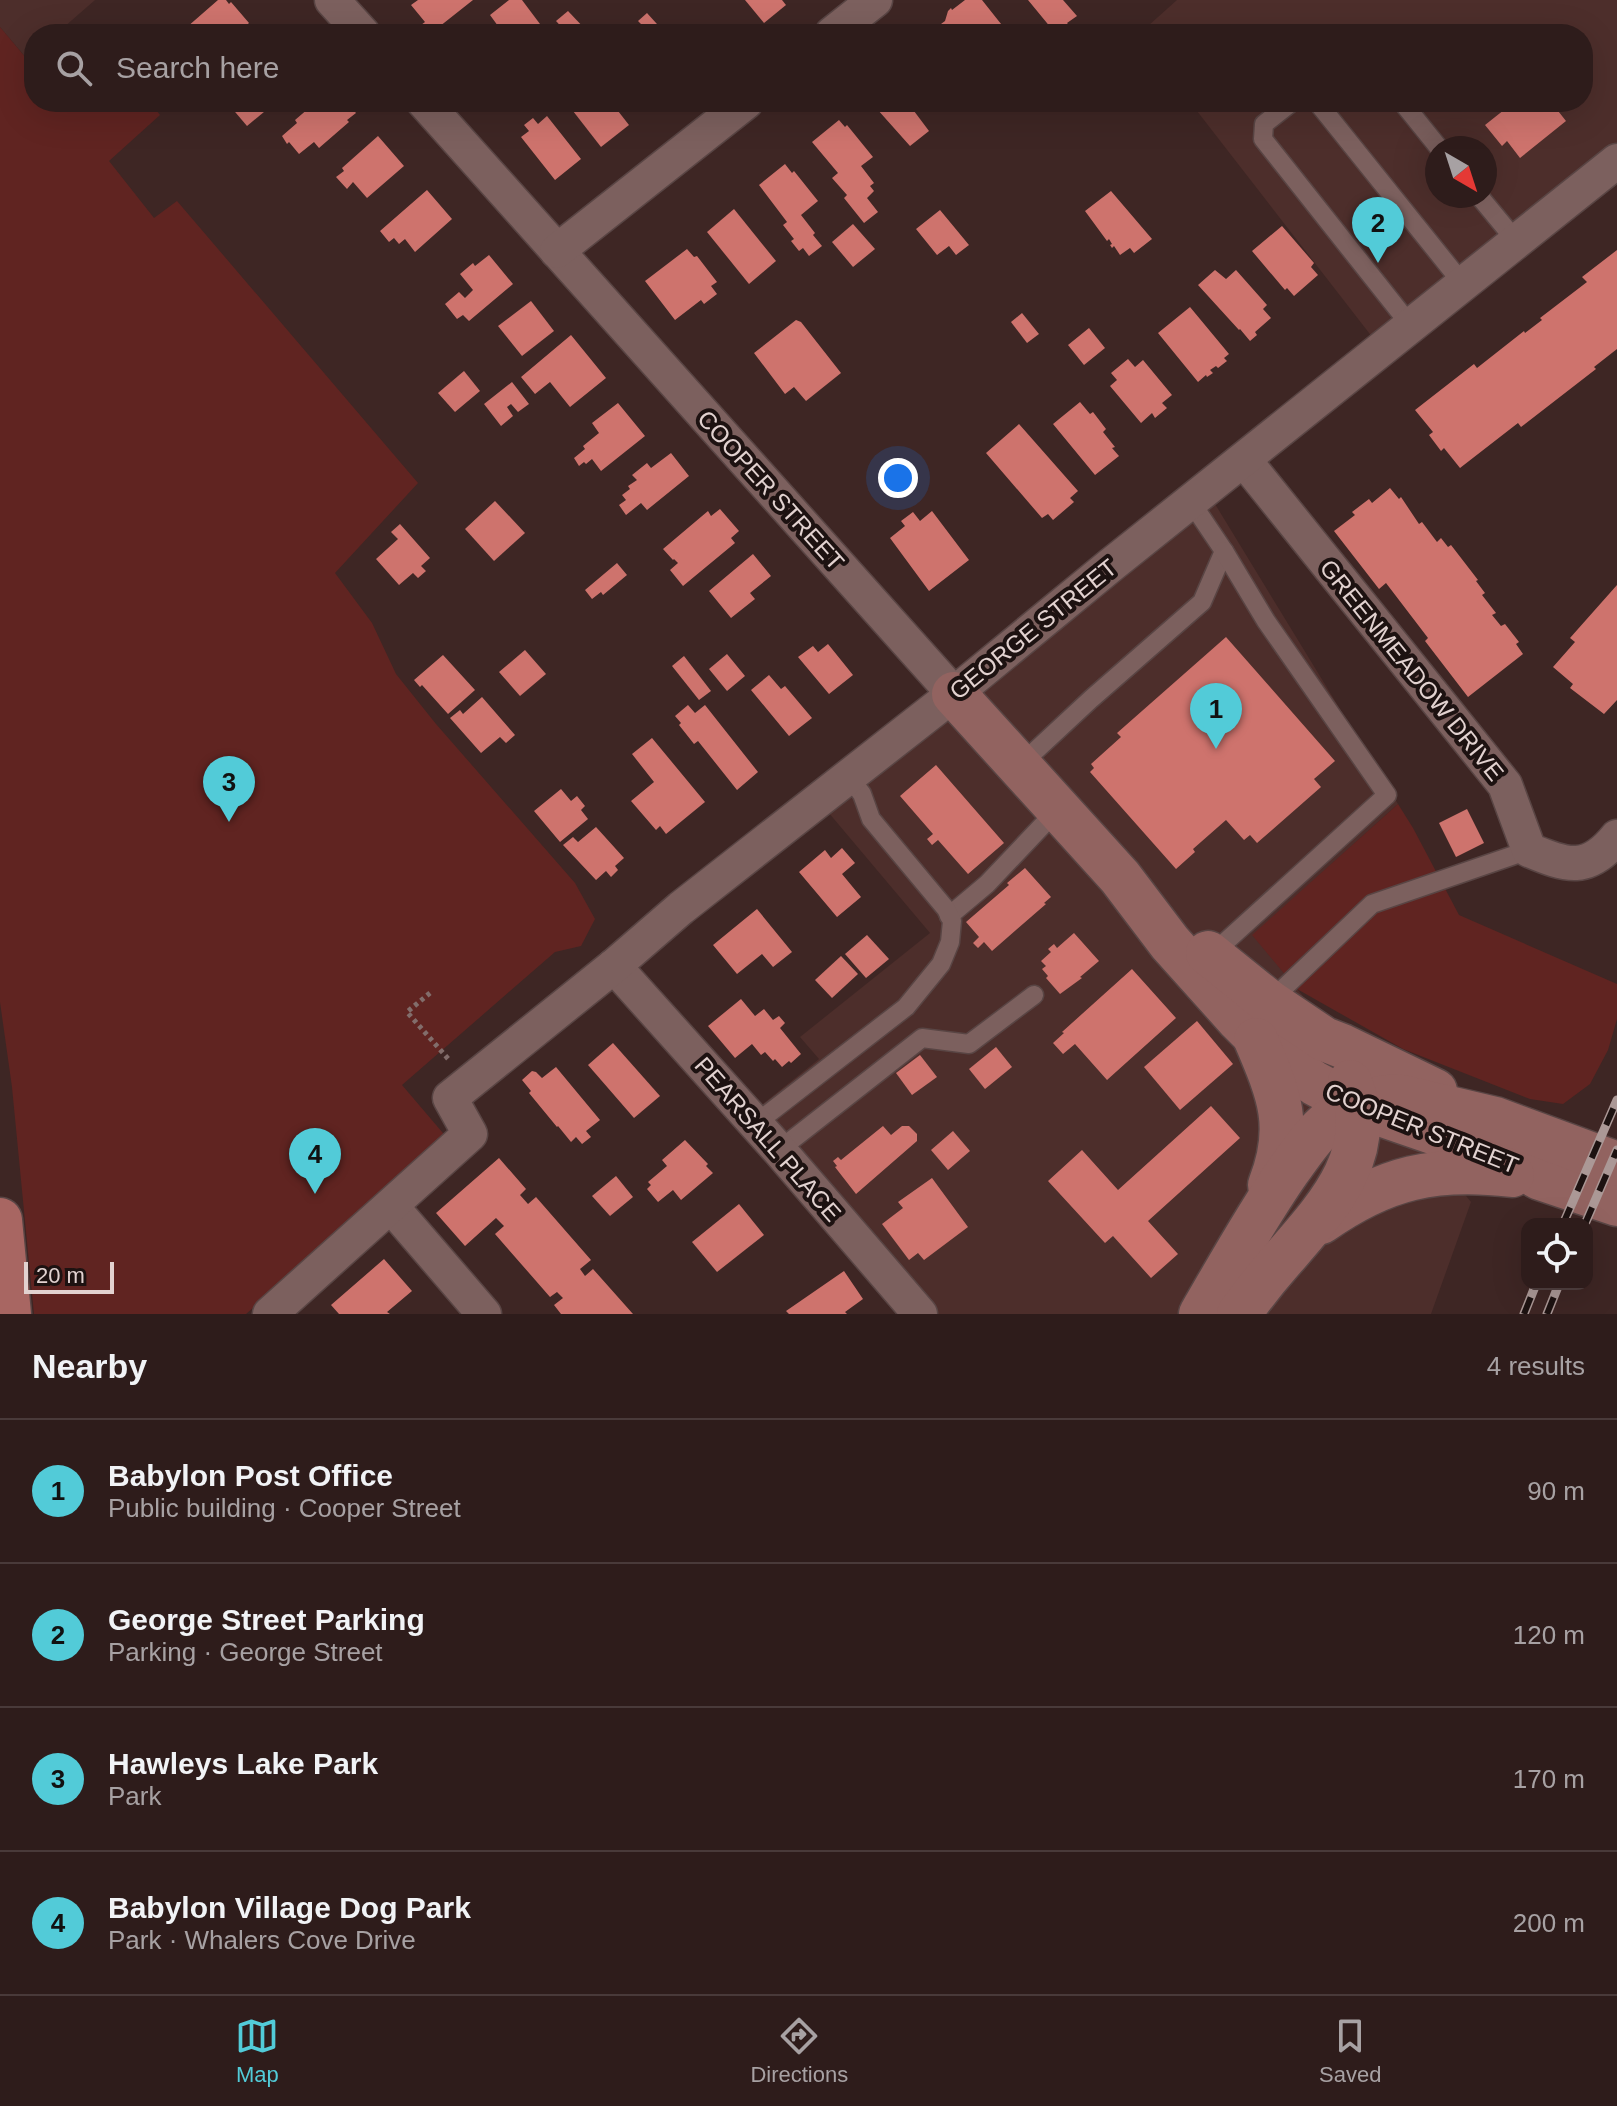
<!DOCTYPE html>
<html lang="en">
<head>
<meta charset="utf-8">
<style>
	:root { --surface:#2e1c1b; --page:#362524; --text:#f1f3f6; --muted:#a7a1a3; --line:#493a3a; --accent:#52cbd8 }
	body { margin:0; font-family:Helvetica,sans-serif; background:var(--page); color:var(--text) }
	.controls { position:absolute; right:24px; bottom:24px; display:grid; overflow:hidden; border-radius:16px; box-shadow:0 8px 32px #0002 }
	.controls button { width:72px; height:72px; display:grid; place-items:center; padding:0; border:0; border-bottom:2px solid var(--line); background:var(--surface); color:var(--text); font:40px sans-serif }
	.compass { position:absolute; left:1425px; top:136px; width:72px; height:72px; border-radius:50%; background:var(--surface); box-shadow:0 8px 32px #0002; rotate:141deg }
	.scale { position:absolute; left:24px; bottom:20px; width:90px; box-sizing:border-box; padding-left:8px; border:4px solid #e2d2d0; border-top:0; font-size:22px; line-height:28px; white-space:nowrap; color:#e2d2d0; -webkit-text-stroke:6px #1d1211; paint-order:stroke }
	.you { position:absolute; left:898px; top:478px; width:28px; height:28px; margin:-20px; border:6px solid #fff; border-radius:50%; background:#1a73e8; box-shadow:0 0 0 12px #1a73e833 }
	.badge { display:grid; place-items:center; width:52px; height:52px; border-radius:50%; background:var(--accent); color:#111; font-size:26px; font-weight:700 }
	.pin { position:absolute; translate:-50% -66px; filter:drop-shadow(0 2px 4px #0008) }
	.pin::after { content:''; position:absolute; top:42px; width:28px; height:24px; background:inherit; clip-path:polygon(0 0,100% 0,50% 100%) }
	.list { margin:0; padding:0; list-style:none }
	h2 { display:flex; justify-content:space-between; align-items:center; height:104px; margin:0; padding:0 32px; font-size:34px }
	h2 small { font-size:26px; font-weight:400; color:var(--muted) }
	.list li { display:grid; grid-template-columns:52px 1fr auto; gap:24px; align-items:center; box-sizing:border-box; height:144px; padding:0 32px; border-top:2px solid var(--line) }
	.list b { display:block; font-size:30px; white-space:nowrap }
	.list p { margin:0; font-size:26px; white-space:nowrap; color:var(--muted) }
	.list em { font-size:26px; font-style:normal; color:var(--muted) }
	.icon { flex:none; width:44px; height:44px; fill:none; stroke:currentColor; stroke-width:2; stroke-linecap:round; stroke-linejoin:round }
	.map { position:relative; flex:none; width:1617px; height:1314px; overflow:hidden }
	.search { position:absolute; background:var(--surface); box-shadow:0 8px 32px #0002; left:24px; right:24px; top:24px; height:88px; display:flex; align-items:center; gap:20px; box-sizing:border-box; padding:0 28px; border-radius:32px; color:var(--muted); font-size:30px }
	.sheet { height:680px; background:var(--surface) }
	nav { display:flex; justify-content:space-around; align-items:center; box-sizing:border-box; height:112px; border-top:2px solid var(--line); background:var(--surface); font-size:22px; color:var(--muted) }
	nav a { display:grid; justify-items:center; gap:4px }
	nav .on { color:var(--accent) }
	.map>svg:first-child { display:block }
</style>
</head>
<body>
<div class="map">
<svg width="1617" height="1314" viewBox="0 0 1617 1314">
	<rect width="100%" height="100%" fill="#3e2624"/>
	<g fill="#4d2e2b" fill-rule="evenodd">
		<polygon points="0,0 95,0 56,34 34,34 34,52 27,59 0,27"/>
		<path d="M1177 0H1617V164L1383 351 1190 102H1583V34H1139ZM1437 148H1485V196H1437Z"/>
		<polygon points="1201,481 1398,804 1253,935 1471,1202 1431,1314 934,1314 754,1111 819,1059 800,1037 930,933 823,806"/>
	</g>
	<g fill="#602421">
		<polygon points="0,27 26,58 34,52 34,102 150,102 160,115 109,161 154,218 177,201 418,483 335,573 372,623 396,674 436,724 575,883 595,919 581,946 555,952 402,1085 448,1139 246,1314 34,1314 12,1087 0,1002"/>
		<polygon points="1398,804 1413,828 1459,915 1617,984 1617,1019 1608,1050 1590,1084 1563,1104 1530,1099 1403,1049 1297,989 1252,935"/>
	</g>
	<g fill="#ce736d">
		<polygon points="218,0 226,0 229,4 231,2 249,23 237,34 179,34"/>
		<polygon points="418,0 473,0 430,34 422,34 417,28 425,22 411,5"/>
		<polygon points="509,0 522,0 546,32 543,34 487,34 498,26 490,15"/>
		<polygon points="745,0 782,0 786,5 764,23"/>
		<polygon points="965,0 982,0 1009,34 939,34 938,32 941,24 945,21 948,11 951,8 952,10"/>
		<polygon points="1028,0 1063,0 1077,16 1067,23 1076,34 1056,34"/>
		<polygon points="568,11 586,30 581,34 568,34 556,21"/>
		<polygon points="647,13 666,34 636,34 641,28 639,26 641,24 638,21"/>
		<polygon points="236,102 276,102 247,126 230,106"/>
		<polygon points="316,102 347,102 356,113 347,120 349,122 319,148 314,142 299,154 289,142 287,144 282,136 297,123 295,120"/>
		<polygon points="566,102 611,102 629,125 601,147"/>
		<polygon points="864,102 910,102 916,110 914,111 929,131 910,146 877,109"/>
		<polygon points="1514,102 1551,102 1566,121 1520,158 1507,141 1502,146 1485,125"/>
		<polygon points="547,116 581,159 555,180 521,137 529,131 524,125 533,118 538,124"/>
		<polygon points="839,120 845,127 847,125 873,157 861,166 874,183 870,186 874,191 867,198 878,212 864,223 844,198 847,195 832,178 838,173 812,142"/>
		<polygon points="378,136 404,166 367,198 353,182 347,189 336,177 344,171 342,168"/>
		<polygon points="785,164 792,173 794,171 818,201 801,215 815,233 813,235 822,246 809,256 803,248 799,251 791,241 794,239 783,225 787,222 759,185"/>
		<polygon points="427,190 452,219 415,252 405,239 399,244 394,238 389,242 380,231"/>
		<polygon points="1111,191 1152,239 1134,253 1130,248 1120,255 1114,246 1112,248 1110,245 1112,244 1109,239 1107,241 1085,211"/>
		<polygon points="734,209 776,261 749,284 707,232"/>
		<polygon points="940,210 969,245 956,255 949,246 937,255 916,229"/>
		<polygon points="853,224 875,249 853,267 832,242"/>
		<polygon points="1282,226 1314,263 1311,267 1318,275 1294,296 1287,288 1285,290 1252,251"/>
		<polygon points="687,249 694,257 697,256 717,282 711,286 717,294 704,304 701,300 675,320 645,281"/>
		<polygon points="1617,250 1617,349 1594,367 1596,369 1521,427 1518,423 1460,468 1444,448 1441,451 1429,435 1433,432 1415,410 1474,364 1477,368 1524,331 1525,333 1542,320 1540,318 1587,282 1582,277"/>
		<polygon points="489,255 513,284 469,321 463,315 457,319 445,304 459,292 465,298 473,290 460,274 473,263 475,266"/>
		<polygon points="1215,270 1226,279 1236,270 1267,305 1263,309 1271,318 1255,332 1257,335 1250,341 1240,329 1239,330 1198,285"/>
		<polygon points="531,301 554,331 522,356 498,326"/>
		<polygon points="1190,307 1229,354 1224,358 1227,361 1218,368 1216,366 1210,370 1213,373 1207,377 1206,375 1198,382 1158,333"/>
		<polygon points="1022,313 1039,334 1027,343 1011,322"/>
		<polygon points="796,320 801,322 841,373 806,401 794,387 785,394 754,353"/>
		<polygon points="1089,328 1105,348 1084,365 1068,345"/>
		<polygon points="571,335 606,378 570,407 550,382 535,394 521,377"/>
		<polygon points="1128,359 1135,367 1143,360 1172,395 1162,403 1167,408 1155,418 1152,413 1141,423 1110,386 1117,380 1111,373"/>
		<polygon points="464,371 480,391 455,412 438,393"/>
		<polygon points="512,382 529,404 518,412 511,404 507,407 513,416 501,426 484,404"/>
		<polygon points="1080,402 1090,414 1093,412 1106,429 1103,432 1115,447 1112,448 1119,456 1095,475 1053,424"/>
		<polygon points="618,403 645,436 601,471 592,459 586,464 584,462 579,466 574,458 585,449 583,446 599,433 592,423"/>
		<polygon points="1019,424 1078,491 1070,498 1074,502 1053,520 1048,514 1042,518 986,453"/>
		<polygon points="671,453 689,476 647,510 641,503 626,515 619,505 626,500 622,495 630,489 628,486 637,480 632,475 647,463 651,468"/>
		<polygon points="1390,488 1399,499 1401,497 1419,524 1422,522 1437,542 1441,538 1448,547 1451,545 1478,580 1476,581 1485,593 1482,595 1496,613 1492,615 1501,626 1505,624 1519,642 1516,644 1523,654 1468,697 1425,641 1428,638 1386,583 1379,589 1334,531 1355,515 1352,512 1369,499 1372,503"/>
		<polygon points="495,501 525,533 494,561 465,529"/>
		<polygon points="720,509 739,531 731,538 735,543 683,586 670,570 678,563 674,559 673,560 663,549 708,511 711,516"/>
		<polygon points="932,511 969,560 929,591 890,538 905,526 901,521 913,512 920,521"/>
		<polygon points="400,524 430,558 421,566 426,571 418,578 413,573 399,585 376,559 398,539 391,532"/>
		<polygon points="753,554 771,576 750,593 755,599 731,618 709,591"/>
		<polygon points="617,563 627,575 603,595 601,592 592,599 585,590"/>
		<polygon points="1617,585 1617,700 1604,714 1570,688 1573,684 1553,667 1575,642 1570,638"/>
		<polygon points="1226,637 1335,761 1314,779 1321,787 1257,843 1250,835 1244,840 1226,820 1193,849 1195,852 1176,869 1090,772 1094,768 1091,764 1121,737 1117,733"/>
		<polygon points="828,644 853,675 829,694 798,657 813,646 818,652"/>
		<polygon points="525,650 546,674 520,696 499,672"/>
		<polygon points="727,654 745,676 727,691 709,669"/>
		<polygon points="443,655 475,690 448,714 422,685 420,687 414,680"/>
		<polygon points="684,656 711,691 699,700 672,666"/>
		<polygon points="769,675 781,689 785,686 812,718 789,736 751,690"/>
		<polygon points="482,697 515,735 506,743 500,737 481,753 450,718 460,710 463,714"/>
		<polygon points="688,705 695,713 705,705 758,772 737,790 698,741 694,744 679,725 681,723 675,716"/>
		<polygon points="652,738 705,802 666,834 660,826 656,830 631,801 654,782 632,754"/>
		<polygon points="936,765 1004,843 968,874 938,840 932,845 927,839 933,834 900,796"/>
		<polygon points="561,789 571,801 577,796 585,806 581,810 588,819 560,842 534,811"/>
		<polygon points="1467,809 1484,843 1456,857 1439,823"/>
		<polygon points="596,827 624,858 615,866 618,870 611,877 606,871 596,880 563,845 573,837 578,842"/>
		<polygon points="842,848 855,863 842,874 861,897 837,917 799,872 825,850 831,858"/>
		<polygon points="1025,868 1051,897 1044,903 1046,904 992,951 984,942 978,948 973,943 979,937 966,922 1009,885 1007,883"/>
		<polygon points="757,909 792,952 773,967 762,954 737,974 713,945"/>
		<polygon points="1074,933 1099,961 1080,977 1082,978 1060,994 1046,978 1048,976 1042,969 1046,966 1041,961 1051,952 1048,949 1054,944 1057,948"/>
		<polygon points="867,935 889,959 866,978 845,954"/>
		<polygon points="841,956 858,974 832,998 815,980"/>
		<polygon points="1132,969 1176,1018 1107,1080 1075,1044 1063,1054 1053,1043 1064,1033 1062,1032"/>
		<polygon points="741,999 755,1016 764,1009 773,1020 779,1016 785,1023 780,1028 801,1054 791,1063 789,1061 782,1067 775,1059 773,1061 765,1052 761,1055 752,1044 735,1058 708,1026"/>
		<polygon points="1197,1021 1233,1064 1180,1110 1144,1067"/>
		<polygon points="613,1043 660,1096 634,1118 588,1065"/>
		<polygon points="996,1047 1012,1067 985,1089 969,1069"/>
		<polygon points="920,1055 937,1077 912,1095 896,1073"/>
		<polygon points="556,1067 600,1120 586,1131 591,1137 582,1144 576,1137 571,1142 558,1126 557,1127 529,1093 531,1091 522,1080 532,1071 536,1072 542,1078"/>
		<polygon points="1211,1106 1240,1138 1148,1221 1178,1254 1151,1278 1113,1236 1105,1243 1048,1181 1082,1150 1118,1190"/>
		<polygon points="883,1126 891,1135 902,1126 909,1126 917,1134 917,1141 856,1194 835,1167 837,1166 833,1161 838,1157 841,1160"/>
		<polygon points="953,1131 970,1151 948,1170 931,1150"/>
		<polygon points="685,1140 708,1164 706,1166 713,1173 681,1200 673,1190 658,1202 647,1189 651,1185 648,1182 667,1166 662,1160"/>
		<polygon points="499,1158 526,1189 520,1195 528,1204 536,1197 591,1260 580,1269 585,1276 593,1269 633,1314 561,1314 554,1305 563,1298 557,1292 550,1297 495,1234 504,1226 496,1218 465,1246 436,1213"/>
		<polygon points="616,1176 633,1197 610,1216 592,1196"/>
		<polygon points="932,1178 968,1227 924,1260 918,1253 909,1260 882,1224 903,1208 898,1202"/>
		<polygon points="739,1204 764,1235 717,1272 692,1242"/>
		<polygon points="384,1259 412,1291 387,1312 390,1314 339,1314 331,1305"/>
		<polygon points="844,1271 863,1299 845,1312 847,1314 789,1314 786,1311"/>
	</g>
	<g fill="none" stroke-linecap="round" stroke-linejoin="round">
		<defs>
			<g id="lane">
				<polyline points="1292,102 1264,124 1263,139 1411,326"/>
				<polyline points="1317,102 1463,284"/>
				<polyline points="1402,102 1439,148"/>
				<polyline points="1479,196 1517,242"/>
				<polyline points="1019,766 1091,699 1202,602 1224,551 1191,502"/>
				<polyline points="949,916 987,884 1058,809"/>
				<polyline points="1211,955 1387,795 1266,621 1224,551"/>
				<polyline points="1269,1002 1372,904 1529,850"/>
				<polyline points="755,1124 906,1007 941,964 950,942 952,921 946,909 871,819 862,794 849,777"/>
				<polyline points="779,1150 922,1038 969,1044 1034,995"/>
			</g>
			<g id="street">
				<polyline points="332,0 363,34"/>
				<polyline points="832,34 875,0"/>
				<polyline points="424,102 954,694"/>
				<polyline points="557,251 746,102"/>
				<path d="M1244 460 1505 785 1529 850C1567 866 1588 873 1617 837"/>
				<polyline points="614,966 779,1150 920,1314"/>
				<polyline points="391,1206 484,1314"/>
				<polyline points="270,1314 470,1134 450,1098 614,966 681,908 954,694 1111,565 1617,161"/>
			</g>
			<g id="secondary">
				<polyline points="954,694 1120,877 1170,943 1239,1020 1271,1052 1314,1083 1357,1106 1502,1156 1540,1178 1617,1204"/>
				<polyline points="1208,953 1269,1002 1324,1039 1342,1046 1435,1091"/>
				<path d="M1256 1040C1279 1094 1293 1127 1270 1185"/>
				<path d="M1321 1222C1385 1177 1435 1166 1512 1175"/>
				<path d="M1201 1314C1229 1266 1256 1217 1288 1171 1301 1153 1314 1133 1332 1119 1352 1104 1377 1095 1402 1097L1495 1119 1617 1164"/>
				<path d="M1239 1314C1252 1296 1266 1278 1281 1261 1325 1210 1379 1155 1350 1082"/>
			</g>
			<polyline id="primary" points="0,1220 9,1314"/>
		</defs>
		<use href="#lane" stroke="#594544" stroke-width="21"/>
		<use href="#street" stroke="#594544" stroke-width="37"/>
		<use href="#secondary" stroke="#594544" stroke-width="47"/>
		<use href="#primary" stroke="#594544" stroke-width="47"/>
		<polyline stroke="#826d6b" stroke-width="5" stroke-dasharray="4 4" stroke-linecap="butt" points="430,993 407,1012 450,1061"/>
		<use href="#lane" stroke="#7c605e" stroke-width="18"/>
		<use href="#street" stroke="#7c605e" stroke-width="34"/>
		<use href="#secondary" stroke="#926360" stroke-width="44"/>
		<use href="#primary" stroke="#a86662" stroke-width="44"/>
		<defs>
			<g id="rail">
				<polyline points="1563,1224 1617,1100"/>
				<polyline points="1585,1224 1617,1150"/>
				<polyline points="1524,1314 1536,1284"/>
				<polyline points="1547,1314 1559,1284"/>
			</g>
		</defs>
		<use href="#rail" stroke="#ab9896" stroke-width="9"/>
		<use href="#rail" stroke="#1d1211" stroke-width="6" stroke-dasharray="18" stroke-linecap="butt"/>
	</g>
	<g text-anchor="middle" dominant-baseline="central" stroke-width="8" stroke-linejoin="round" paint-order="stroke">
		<g font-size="24" fill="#e2d2d0" stroke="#1d1211">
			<text transform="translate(771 490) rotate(48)">COOPER STREET</text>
			<text transform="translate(1033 629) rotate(-39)">GEORGE STREET</text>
			<text transform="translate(1412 670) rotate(51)">GREENMEADOW DRIVE</text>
			<text transform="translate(1422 1128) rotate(22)">COOPER STREET</text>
			<text transform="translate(768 1139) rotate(49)">PEARSALL PLACE</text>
		</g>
	</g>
</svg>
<div class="controls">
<button><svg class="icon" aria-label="locate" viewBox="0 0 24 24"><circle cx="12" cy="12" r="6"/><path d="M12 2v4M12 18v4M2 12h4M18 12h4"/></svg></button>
</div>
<svg class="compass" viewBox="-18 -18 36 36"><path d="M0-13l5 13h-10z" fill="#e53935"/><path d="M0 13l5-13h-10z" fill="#a7a1a3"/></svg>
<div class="scale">20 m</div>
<div class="you"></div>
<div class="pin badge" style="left:1216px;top:749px">1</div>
<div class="pin badge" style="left:1378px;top:263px">2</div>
<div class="pin badge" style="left:229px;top:822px">3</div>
<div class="pin badge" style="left:315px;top:1194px">4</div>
<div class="search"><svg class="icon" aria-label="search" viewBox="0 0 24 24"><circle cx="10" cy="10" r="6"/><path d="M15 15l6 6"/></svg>Search here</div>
</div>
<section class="sheet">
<h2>Nearby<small>4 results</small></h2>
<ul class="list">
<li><span class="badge">1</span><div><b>Babylon Post Office</b><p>Public building · Cooper Street</p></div><em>90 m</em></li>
<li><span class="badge">2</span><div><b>George Street Parking</b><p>Parking · George Street</p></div><em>120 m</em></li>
<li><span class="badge">3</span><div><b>Hawleys Lake Park</b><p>Park</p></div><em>170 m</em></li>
<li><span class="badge">4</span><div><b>Babylon Village Dog Park</b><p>Park · Whalers Cove Drive</p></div><em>200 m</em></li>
</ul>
</section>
<nav>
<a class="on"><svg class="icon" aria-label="map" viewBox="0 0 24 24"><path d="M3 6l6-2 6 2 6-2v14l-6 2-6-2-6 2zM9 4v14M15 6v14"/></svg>Map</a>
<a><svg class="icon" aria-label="directions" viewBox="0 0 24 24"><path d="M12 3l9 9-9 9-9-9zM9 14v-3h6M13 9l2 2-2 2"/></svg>Directions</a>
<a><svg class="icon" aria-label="saved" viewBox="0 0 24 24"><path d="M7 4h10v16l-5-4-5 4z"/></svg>Saved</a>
</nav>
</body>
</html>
